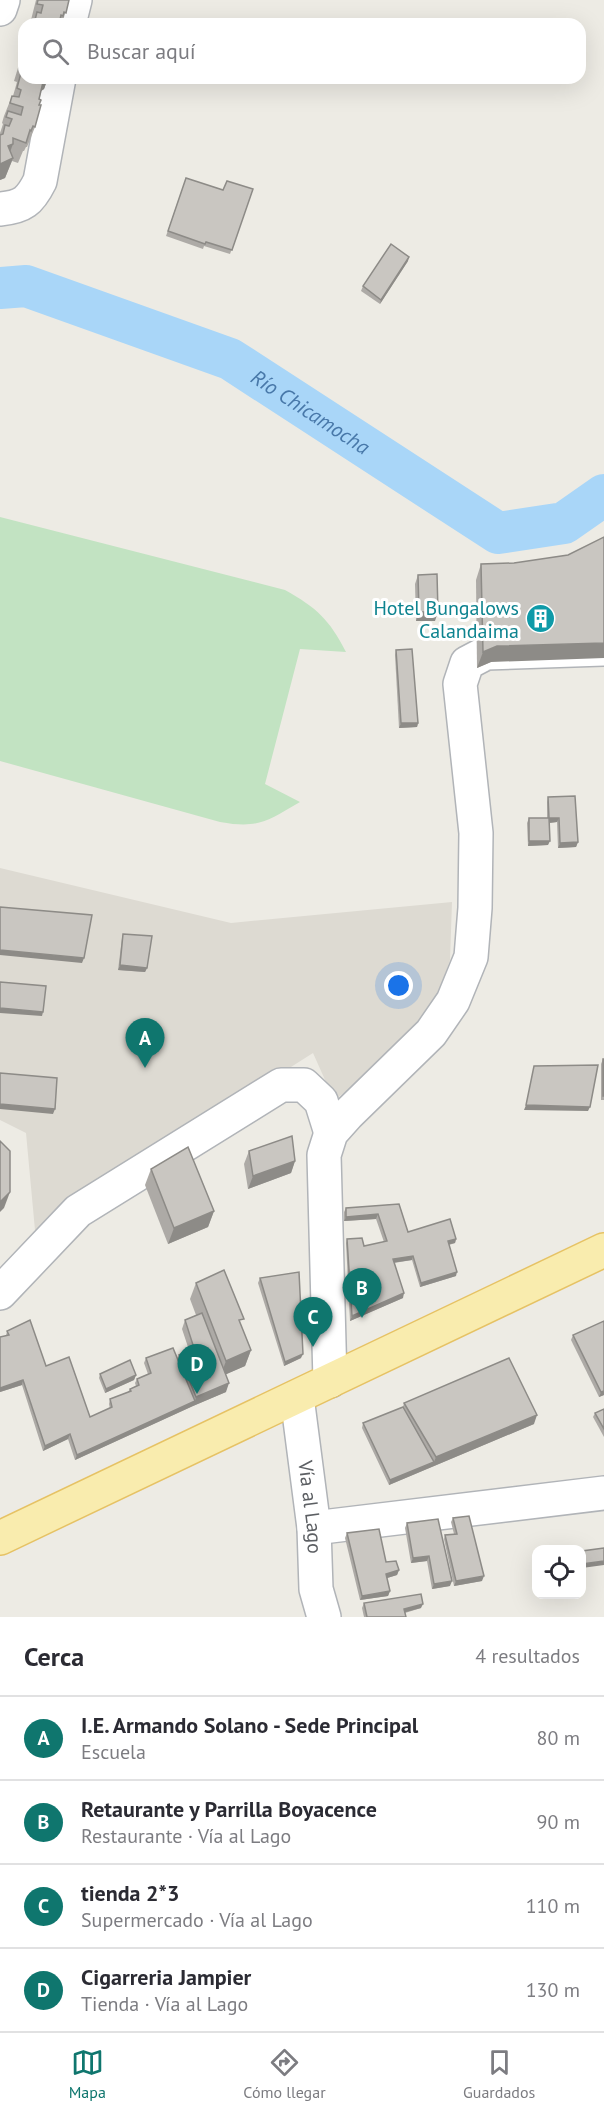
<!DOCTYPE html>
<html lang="es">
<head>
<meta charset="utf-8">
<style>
	:root { --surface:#fff; --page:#f7f7f7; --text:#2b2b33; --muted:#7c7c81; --line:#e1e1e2; --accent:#0f766e }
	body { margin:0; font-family:"PT Sans",sans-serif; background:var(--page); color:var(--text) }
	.controls { position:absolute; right:18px; bottom:18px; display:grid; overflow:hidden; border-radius:12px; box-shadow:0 6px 24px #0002 }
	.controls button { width:54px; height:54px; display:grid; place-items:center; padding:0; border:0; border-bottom:2px solid var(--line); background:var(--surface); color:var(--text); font:30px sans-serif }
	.you { position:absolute; left:399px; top:986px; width:21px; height:21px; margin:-15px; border:4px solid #fff; border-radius:50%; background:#1a73e8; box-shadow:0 0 0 9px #1a73e833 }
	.badge { display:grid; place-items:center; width:39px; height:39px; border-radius:50%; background:var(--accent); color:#fff; font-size:20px; font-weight:700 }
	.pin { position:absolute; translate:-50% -50px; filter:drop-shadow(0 2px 3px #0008) }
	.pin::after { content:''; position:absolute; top:32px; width:21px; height:18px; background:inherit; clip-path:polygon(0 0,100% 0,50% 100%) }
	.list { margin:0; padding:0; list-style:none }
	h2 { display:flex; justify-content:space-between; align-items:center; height:78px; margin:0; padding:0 24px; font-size:26px }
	h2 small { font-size:20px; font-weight:400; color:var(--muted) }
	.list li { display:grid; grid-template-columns:39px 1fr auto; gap:18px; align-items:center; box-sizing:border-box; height:84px; padding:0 24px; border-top:2px solid var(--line) }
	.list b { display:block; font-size:22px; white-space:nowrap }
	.list p { margin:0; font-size:20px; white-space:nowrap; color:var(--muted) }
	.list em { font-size:20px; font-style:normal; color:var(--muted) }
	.icon { flex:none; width:33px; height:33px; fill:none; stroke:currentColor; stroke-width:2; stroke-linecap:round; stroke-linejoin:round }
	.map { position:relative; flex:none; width:604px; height:1617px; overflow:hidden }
	.search { position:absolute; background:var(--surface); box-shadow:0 6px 24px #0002; left:18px; right:18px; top:18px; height:66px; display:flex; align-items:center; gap:15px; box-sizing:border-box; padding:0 21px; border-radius:18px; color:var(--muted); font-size:22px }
	.sheet { height:414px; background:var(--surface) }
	nav { display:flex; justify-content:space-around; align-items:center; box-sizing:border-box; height:84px; border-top:2px solid var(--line); background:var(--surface); font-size:16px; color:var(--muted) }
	nav a { display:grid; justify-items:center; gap:3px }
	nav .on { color:var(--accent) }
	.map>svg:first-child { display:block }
</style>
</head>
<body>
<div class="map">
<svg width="604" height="1617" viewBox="0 0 604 1617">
	<rect width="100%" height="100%" fill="#edebe4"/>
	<polygon fill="#dddad2" points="0,868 231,923 452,902 450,960 434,1006 358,1083 334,1100 313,1053 80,1201 36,1241 26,1133 0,1120"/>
	<path fill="#c2e3c2" d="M0 517 285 590C317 608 329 619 346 652L300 649 265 784 300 802C267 821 259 829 220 822L0 761Z"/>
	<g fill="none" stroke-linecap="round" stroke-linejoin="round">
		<path stroke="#a9d6f8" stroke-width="42" id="s1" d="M0 288 26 286 230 359 498 533 564 523 604 495"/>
		<defs>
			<g id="minor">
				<polyline points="0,9 3,0"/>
				<polyline points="69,24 75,0"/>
				<path d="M0 209C23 207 30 201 40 181L59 78"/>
				<polyline points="0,1293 78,1211 281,1085 304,1085 321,1101 331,1133"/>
				<polyline points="330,1381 324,1155 331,1133 348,1114 431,1033 453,1001 471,957 475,908 476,833 460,684 467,663 486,653 604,649"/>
				<path id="s2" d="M297 1397 314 1528 316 1589 324 1617"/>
				<polyline points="314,1528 604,1493"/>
			</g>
			<polyline id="major" points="0,1538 604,1250"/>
		</defs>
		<use href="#minor" stroke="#b1b4b8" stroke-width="36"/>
		<use href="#major" stroke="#e6c264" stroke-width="36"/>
		<use href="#minor" stroke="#fff" stroke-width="33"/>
		<use href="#major" stroke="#f9ecae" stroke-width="33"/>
	</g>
	<g fill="#adaaa6">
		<polygon points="36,0 69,0 62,24 30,24"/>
		<polygon points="24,48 24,78 48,78 44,89 41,91 35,127 27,147 26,147 24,151 23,151 18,163 12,161 5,178 0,180 0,133 3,124 2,123 4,116 12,96 13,96 17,82 14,81"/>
		<polygon points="186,178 223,190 253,189 230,254 204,246 203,249 166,236"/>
		<polygon points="408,261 380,304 361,291 363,286"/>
		<polygon points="481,564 491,662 477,668 476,580"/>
		<polygon points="418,575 435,621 416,621 415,584"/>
		<polygon points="396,650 418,723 417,727 399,728 395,655"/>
		<polygon points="548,797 578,842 576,847 558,848 557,822 550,823 548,845 528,846 527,823 529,818 547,818 547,802"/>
		<polygon points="123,934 147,968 145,972 118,970 122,938"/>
		<polygon points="603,1059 604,1100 601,1100 601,1064"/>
		<polygon points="249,1151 295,1161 291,1173 248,1189 244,1164"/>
		<polygon points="151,1169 214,1211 208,1227 168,1244 145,1185"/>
		<polygon points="399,1204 408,1232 456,1239 455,1243 449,1245 456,1276 420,1287 412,1260 394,1263 403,1298 350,1321 346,1243 347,1239 364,1246 384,1242 376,1219 344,1221 344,1212 346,1208"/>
		<polygon points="260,1278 301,1358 284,1366 258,1283"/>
		<polygon points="196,1283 241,1326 251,1350 245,1366 226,1374 226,1392 193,1406 75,1460 68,1439 43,1451 22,1385 0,1392 0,1337 6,1336 7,1331 46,1366 90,1417 110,1409 109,1404 110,1399 128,1392 130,1389 136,1386 135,1383 137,1379 148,1374 144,1363 146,1358 177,1359 179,1355 189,1350 182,1329 185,1320 196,1315 190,1299"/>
		<polygon points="573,1335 604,1395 599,1397 571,1340"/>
		<polygon points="100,1374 136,1375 134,1380 105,1393 99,1378"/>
		<polygon points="404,1403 534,1424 389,1485 362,1428 363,1423 403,1407"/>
		<polygon points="604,1409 604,1437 593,1417 595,1413"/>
		<polygon points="453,1518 482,1581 454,1586 444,1539 445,1535 454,1534 451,1522"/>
		<polygon points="407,1523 450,1586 432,1589 427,1561 411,1563 405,1528"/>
		<polygon points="347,1533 386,1562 399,1570 397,1575 387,1578 390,1591 388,1596 360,1600 345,1538"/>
		<polygon points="364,1603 421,1608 405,1613 406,1617 364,1617 362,1608"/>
	</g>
	<g fill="#8d8b87">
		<polygon points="44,78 48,78 44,89 38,93"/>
		<polygon points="13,144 7,160 13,158 5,178 0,180 0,164 8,146"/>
		<polygon points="409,257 408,261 380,304 381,300"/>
		<polygon points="419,612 438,612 435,621 416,621"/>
		<polygon points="604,643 604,658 491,662 477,668 483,652 497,646"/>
		<polygon points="401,723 418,723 417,727 399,728"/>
		<polygon points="549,818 559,818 557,822 548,823"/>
		<polygon points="529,841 550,841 548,845 528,846"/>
		<polygon points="578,842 576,847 558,848 560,843"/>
		<polygon points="0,950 84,958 82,963 0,955"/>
		<polygon points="120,965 147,968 145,972 118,970"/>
		<polygon points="0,1008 43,1012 42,1016 0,1013"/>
		<polygon points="0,1104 55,1109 53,1114 0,1109"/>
		<polygon points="526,1105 590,1107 588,1111 524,1110"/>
		<polygon points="295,1161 291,1173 248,1189 253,1176"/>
		<polygon points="10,1192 4,1208 0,1212 0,1202"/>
		<polygon points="214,1211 208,1227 168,1244 174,1228"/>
		<polygon points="378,1214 376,1219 344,1221 346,1217"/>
		<polygon points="456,1239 455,1243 446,1245 448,1241"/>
		<polygon points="413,1256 412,1260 391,1263 393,1259"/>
		<polygon points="457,1272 456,1276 420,1287 421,1283"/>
		<polygon points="404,1293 403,1298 350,1321 352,1316"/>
		<polygon points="251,1350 245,1366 220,1377 226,1361"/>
		<polygon points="303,1354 301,1358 284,1366 285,1362"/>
		<polygon points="136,1375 134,1380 105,1393 106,1389"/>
		<polygon points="23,1380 22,1385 0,1392 0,1388"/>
		<polygon points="229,1383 226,1392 193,1406 75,1460 77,1455 195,1401 196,1397"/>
		<polygon points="604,1391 604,1395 599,1397 601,1392"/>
		<polygon points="537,1415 534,1424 389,1485 390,1480 434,1462 436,1457"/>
		<polygon points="70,1434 68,1439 43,1451 45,1446"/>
		<polygon points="429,1556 427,1561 411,1563 413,1558"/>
		<polygon points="604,1561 604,1565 582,1568 582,1564"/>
		<polygon points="399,1570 397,1575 384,1579 386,1574"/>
		<polygon points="484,1576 482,1581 454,1586 456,1581"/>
		<polygon points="452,1581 450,1586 432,1589 434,1584"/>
		<polygon points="390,1591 388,1596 360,1600 362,1596"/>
		<polygon points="423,1604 421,1608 402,1613 404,1609"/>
	</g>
	<g fill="#c9c6c1" stroke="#8d8b87" stroke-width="1.5">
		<polygon points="38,0 69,0 66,13 64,12 63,16 61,15 59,24 34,24 37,12 41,13 43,5 37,4"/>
		<polygon points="22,69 24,69 24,78 44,78 39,99 41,100 39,105 41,105 35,127 33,126 31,131 30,130 26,143 13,138 13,144 8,146 13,158 0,164 0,135 3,134 5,125 9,126 12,119 6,117 8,111 21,115 23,107 10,103 12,96 19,97 21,90 17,88"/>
		<polygon points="186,178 223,190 227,181 253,189 232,250 206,242 205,244 168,231"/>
		<polygon points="391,244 409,257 381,300 363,286"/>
		<polygon points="604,537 604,643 497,646 483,652 481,564 514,563 568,555"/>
		<polygon points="437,574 438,612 419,612 418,575"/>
		<polygon points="412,649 418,723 401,723 396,650"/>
		<polygon points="575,796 578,842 560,843 559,818 549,818 550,841 529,841 529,818 549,818 548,797"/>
		<polygon points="0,907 92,915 84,958 0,950"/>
		<polygon points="123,934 152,936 147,968 120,965"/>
		<polygon points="0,982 46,986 43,1012 0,1008"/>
		<rect x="603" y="1059" width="1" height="37"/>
		<polygon points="598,1065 590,1107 526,1105 534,1066"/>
		<polygon points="0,1073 57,1078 55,1109 0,1104"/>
		<polygon points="292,1136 295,1161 253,1176 249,1151"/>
		<polygon points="0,1141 10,1151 10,1192 0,1202"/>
		<polygon points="188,1147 214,1211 174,1228 151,1169"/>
		<polygon points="399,1204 408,1232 450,1219 456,1239 448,1241 457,1272 421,1283 413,1256 393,1259 404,1293 352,1316 347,1239 362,1238 364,1246 387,1241 378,1214 346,1217 346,1208"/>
		<polygon points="224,1270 244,1319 239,1320 251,1350 226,1361 196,1283"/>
		<polygon points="299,1272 303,1354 285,1362 260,1278"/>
		<polygon points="202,1313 229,1383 196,1397 179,1355 194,1348 185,1320"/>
		<polygon points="30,1320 46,1366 69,1357 90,1417 112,1407 110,1399 131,1391 130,1389 139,1385 137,1379 151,1373 146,1358 173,1348 195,1401 77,1455 70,1434 45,1446 23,1380 0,1388 0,1337 9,1335 7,1331"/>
		<polygon points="604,1321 604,1391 601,1392 573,1335"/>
		<polygon points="509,1358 537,1415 436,1457 404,1403"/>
		<polygon points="130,1360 136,1375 106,1389 100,1374"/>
		<polygon points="403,1407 434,1462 390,1480 363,1423"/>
		<polygon points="604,1409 604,1429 595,1413"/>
		<polygon points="469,1516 484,1576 456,1581 445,1535 457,1534 453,1518"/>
		<polygon points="438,1519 452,1581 434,1584 429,1556 413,1558 407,1523"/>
		<polygon points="379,1529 386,1562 396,1561 399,1570 386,1574 390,1591 362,1596 347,1533"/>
		<polygon points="604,1548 604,1561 582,1564 582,1551"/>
		<polygon points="421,1594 423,1604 404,1609 406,1617 367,1617 364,1603"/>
	</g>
	<defs>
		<symbol id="building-disc" viewBox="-11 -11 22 22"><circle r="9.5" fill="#0f9aa8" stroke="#fff"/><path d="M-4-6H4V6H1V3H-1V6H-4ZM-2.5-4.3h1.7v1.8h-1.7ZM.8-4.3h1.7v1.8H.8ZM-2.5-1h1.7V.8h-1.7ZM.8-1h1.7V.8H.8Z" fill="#fff"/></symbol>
	</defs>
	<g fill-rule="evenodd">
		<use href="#building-disc" x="524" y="602" width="33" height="33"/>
	</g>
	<g text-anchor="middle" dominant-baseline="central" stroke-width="6" stroke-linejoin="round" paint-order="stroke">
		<g font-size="20" fill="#0d838f" stroke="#fff" text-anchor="end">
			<text x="519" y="608">Hotel Bungalows<tspan x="519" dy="23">Calandaima</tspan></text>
		</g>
		<g font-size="20" fill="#5c5f63" stroke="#fff">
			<text stroke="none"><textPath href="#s2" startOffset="111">Vía al Lago</textPath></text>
		</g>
		<g font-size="21" font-style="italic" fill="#4878a9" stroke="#fff">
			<text stroke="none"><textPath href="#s1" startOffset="339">Río Chicamocha</textPath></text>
		</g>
	</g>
</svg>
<div class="controls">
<button><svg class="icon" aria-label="locate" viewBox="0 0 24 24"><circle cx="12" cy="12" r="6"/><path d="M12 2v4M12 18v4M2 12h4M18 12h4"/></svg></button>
</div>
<div class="you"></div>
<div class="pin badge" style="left:145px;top:1068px">A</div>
<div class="pin badge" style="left:362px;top:1318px">B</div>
<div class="pin badge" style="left:313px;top:1347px">C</div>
<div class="pin badge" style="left:197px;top:1394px">D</div>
<div class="search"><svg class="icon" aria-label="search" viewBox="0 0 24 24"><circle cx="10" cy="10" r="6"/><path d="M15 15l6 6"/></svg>Buscar aquí</div>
</div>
<section class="sheet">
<h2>Cerca<small>4 resultados</small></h2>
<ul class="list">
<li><span class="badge">A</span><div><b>I.E. Armando Solano - Sede Principal</b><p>Escuela</p></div><em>80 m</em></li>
<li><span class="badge">B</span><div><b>Retaurante y Parrilla Boyacence</b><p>Restaurante · Vía al Lago</p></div><em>90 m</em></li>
<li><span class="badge">C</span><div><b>tienda 2*3</b><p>Supermercado · Vía al Lago</p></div><em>110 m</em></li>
<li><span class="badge">D</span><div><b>Cigarreria Jampier</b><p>Tienda · Vía al Lago</p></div><em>130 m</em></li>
</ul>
</section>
<nav>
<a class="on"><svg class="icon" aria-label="map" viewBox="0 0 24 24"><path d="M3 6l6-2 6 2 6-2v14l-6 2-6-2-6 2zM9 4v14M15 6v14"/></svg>Mapa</a>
<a><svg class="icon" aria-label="directions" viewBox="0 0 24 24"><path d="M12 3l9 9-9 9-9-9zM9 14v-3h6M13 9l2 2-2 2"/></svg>Cómo llegar</a>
<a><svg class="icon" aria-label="saved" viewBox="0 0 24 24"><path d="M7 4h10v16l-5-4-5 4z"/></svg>Guardados</a>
</nav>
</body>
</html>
